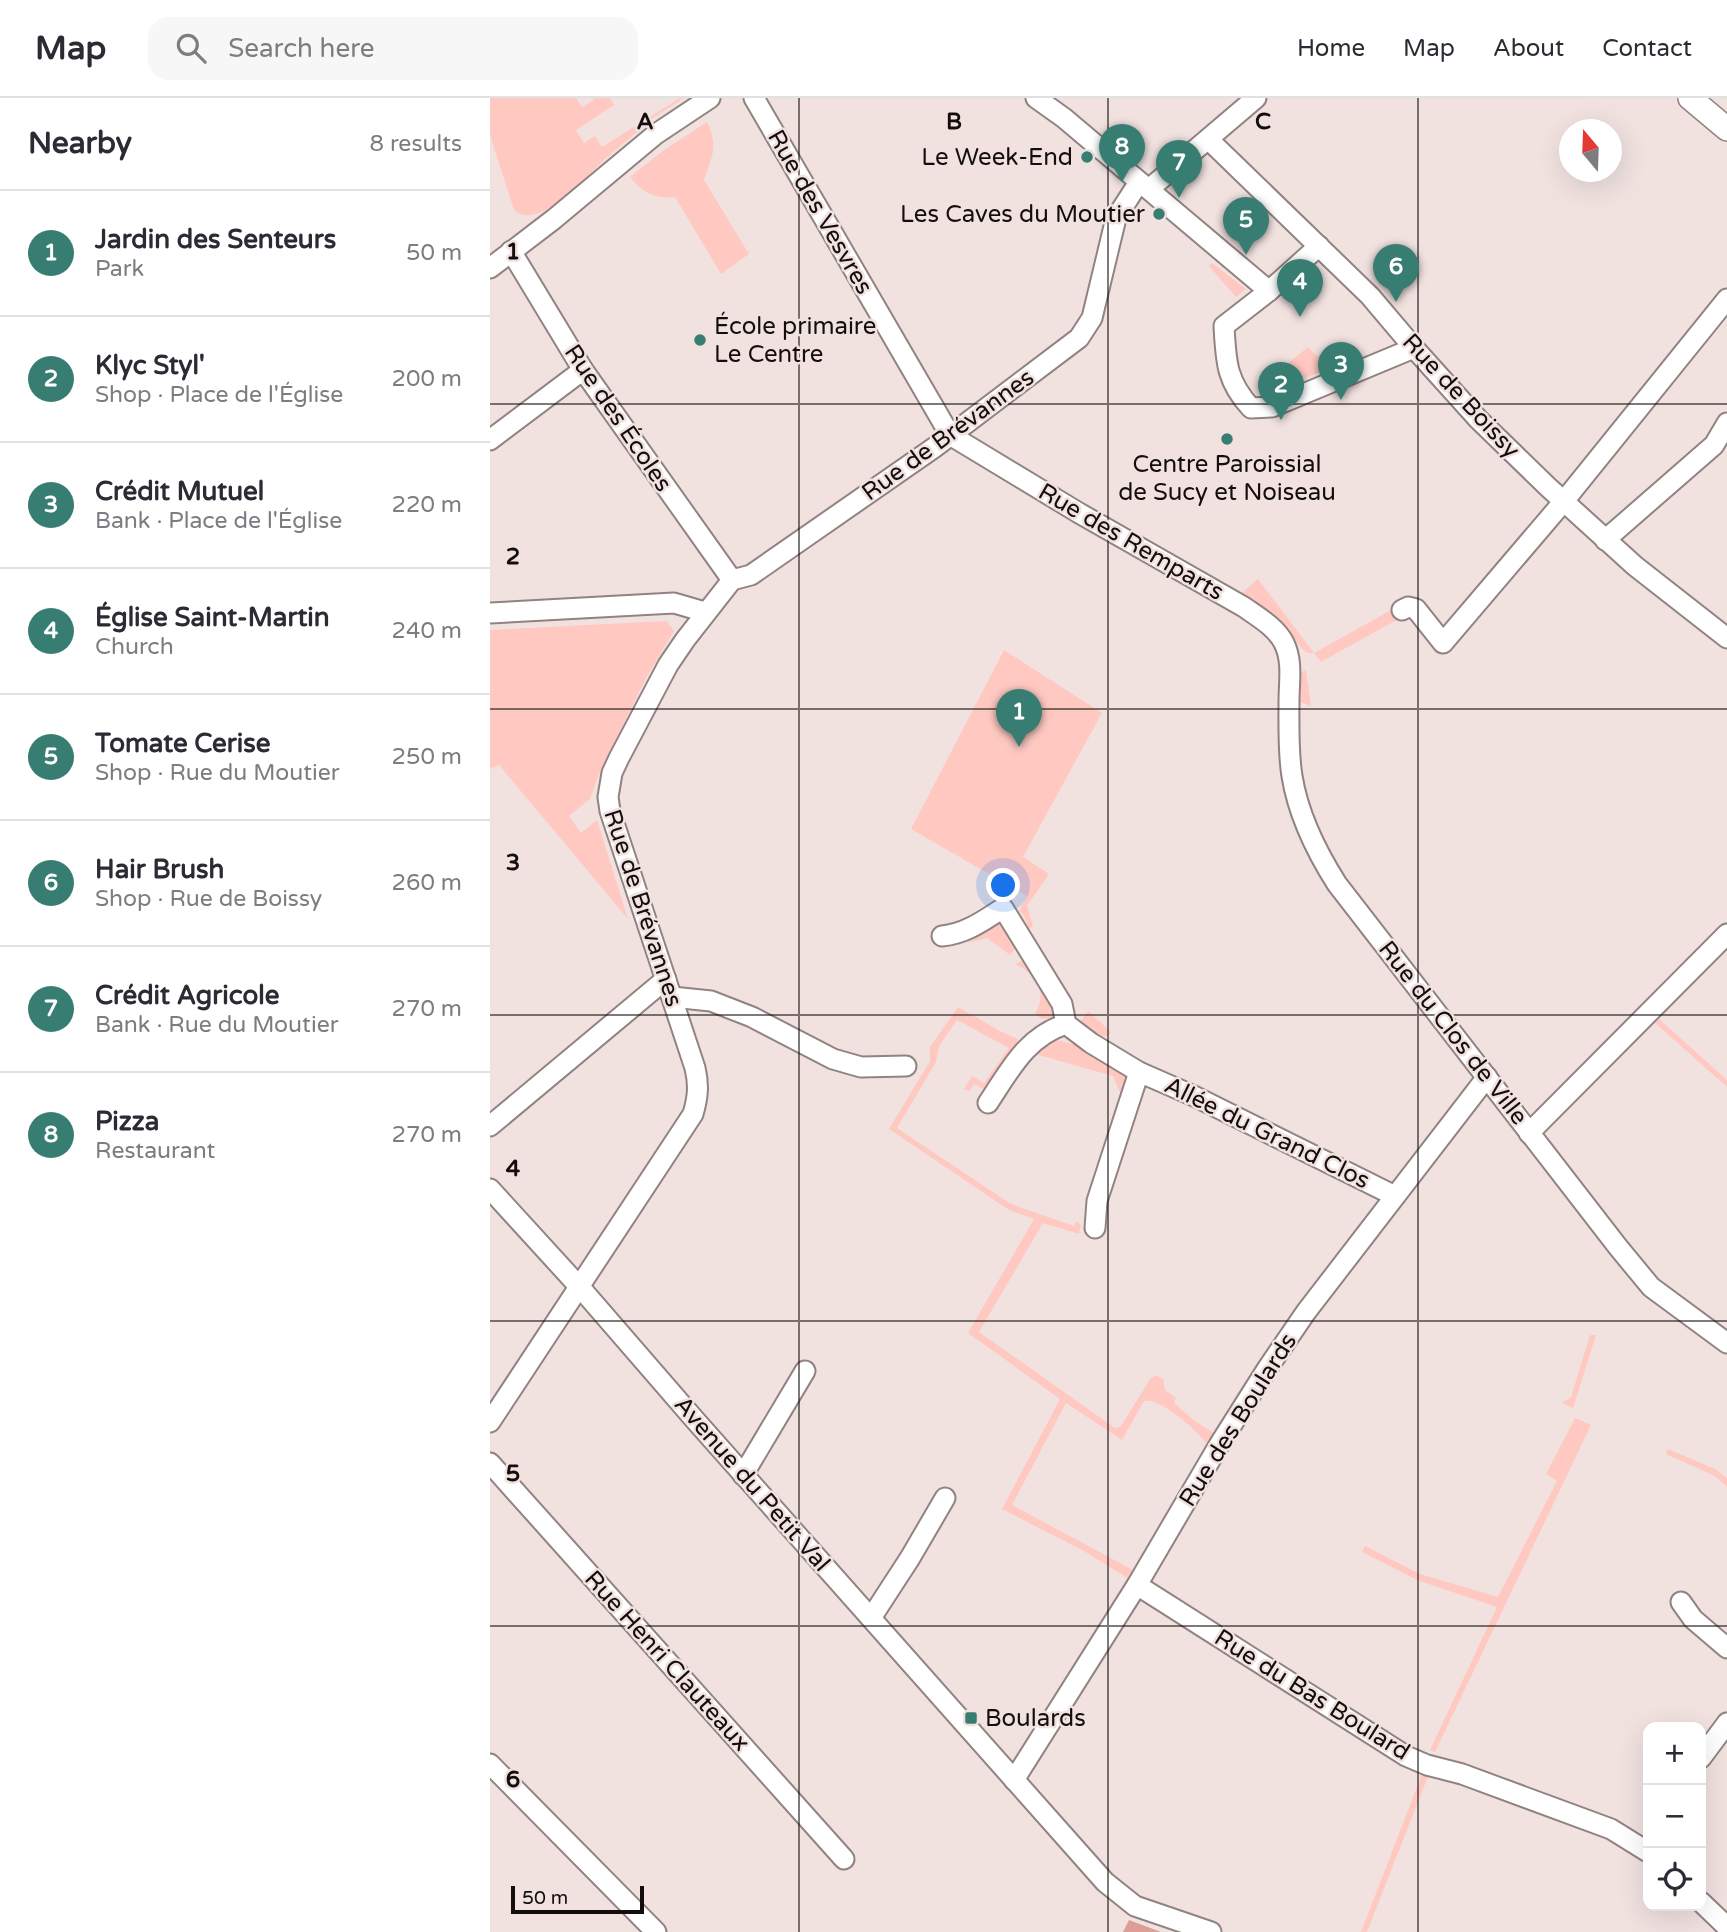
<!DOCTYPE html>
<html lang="en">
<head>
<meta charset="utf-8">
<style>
	:root { --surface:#fff; --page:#f7f7f7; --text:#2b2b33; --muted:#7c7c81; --line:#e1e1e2; --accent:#377d72 }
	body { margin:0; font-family:"Varela Round",sans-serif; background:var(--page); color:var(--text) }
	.controls { position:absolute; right:21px; bottom:21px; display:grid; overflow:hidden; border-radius:14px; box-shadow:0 7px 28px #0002 }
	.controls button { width:63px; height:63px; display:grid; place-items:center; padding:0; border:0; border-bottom:2px solid var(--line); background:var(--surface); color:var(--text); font:35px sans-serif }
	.compass { position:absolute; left:1069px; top:21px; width:63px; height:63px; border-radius:50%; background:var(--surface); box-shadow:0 7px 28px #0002; rotate:341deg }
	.scale { position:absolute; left:21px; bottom:18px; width:133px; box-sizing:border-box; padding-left:7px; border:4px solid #130e0d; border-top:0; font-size:19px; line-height:24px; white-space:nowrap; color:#130e0d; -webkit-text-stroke:5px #f1e2e0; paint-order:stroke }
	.you { position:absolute; left:514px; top:788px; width:24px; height:24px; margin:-18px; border:5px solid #fff; border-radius:50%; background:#1a73e8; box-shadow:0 0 0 10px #1a73e833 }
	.badge { display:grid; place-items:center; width:46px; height:46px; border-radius:50%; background:var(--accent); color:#fff; font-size:23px; font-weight:700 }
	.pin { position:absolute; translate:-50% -58px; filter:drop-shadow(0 2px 4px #0008) }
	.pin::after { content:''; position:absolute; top:37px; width:24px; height:21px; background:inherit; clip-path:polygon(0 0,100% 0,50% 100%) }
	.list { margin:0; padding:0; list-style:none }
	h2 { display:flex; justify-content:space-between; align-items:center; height:91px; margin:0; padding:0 28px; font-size:30px }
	h2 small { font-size:23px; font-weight:400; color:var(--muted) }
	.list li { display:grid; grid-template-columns:46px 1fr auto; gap:21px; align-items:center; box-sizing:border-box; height:126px; padding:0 28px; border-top:2px solid var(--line) }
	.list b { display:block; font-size:26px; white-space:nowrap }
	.list p { margin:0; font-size:23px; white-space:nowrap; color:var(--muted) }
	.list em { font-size:23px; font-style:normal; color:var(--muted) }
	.icon { flex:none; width:38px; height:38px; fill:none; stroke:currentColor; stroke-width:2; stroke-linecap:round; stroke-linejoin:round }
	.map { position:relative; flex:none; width:1237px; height:1834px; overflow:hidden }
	header { display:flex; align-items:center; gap:42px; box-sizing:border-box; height:98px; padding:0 35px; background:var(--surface); border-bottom:2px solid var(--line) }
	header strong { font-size:33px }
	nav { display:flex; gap:38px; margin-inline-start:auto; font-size:24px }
	.search { width:490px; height:63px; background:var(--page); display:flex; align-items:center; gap:18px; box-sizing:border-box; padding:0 24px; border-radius:21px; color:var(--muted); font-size:26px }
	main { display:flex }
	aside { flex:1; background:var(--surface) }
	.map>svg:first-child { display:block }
</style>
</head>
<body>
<header>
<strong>Map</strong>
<div class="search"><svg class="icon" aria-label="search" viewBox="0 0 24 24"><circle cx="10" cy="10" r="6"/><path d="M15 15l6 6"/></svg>Search here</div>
<nav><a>Home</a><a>Map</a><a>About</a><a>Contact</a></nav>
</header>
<main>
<aside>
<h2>Nearby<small>8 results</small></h2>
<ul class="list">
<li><span class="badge">1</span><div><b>Jardin des Senteurs</b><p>Park</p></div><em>50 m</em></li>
<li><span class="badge">2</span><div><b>Klyc Styl'</b><p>Shop · Place de l'Église</p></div><em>200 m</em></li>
<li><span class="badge">3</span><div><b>Crédit Mutuel</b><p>Bank · Place de l'Église</p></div><em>220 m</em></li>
<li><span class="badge">4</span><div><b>Église Saint-Martin</b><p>Church</p></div><em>240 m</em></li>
<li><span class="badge">5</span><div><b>Tomate Cerise</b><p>Shop · Rue du Moutier</p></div><em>250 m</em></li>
<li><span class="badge">6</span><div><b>Hair Brush</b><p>Shop · Rue de Boissy</p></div><em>260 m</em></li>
<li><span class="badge">7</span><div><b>Crédit Agricole</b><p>Bank · Rue du Moutier</p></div><em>270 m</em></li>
<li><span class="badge">8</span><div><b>Pizza</b><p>Restaurant</p></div><em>270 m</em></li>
</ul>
</aside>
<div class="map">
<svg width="1237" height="1834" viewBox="0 0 1237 1834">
	<rect width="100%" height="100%" fill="#f1e2e0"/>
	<g fill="#ffc9c2">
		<path d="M0 0H86L92 9 104 2 103 0H120L124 7 86 32 94 45 105 38 112 49 190 0H194L149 29 150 32C139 41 127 50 116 60 99 76 49 135 24 112L0 37Z"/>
		<path d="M217 24C229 49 222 58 214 82L259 156 231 176 185 99C166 102 152 94 140 79L174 52Z"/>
		<polygon points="722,165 756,191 746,199 719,168"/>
		<polygon points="842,246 854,261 836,269 836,272 806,283 802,282 794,273 797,266 818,249 827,259"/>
		<path d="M768 481 824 555 901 512 912 519 831 564 824 555H817C806 546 802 535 793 525 781 512 766 505 751 496Z"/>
		<polygon points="177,523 184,533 156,580 109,676 100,701 79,718 91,735 107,722 138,821 9,667 0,671 0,532"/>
		<polygon points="514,552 612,615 533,759 559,776 537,808 543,828 539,831 534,818 529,813 537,798 421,731"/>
		<polygon points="816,572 821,608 810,604 811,574"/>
		<polygon points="510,825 514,826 517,831 515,834 520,836 529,847 520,857 497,840 477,845"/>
		<path d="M537 861 567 909 564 920 552 921 545 916C558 893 547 877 525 866Z"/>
		<path d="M468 909 512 934 528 941 526 947 528 950 522 952 494 991 484 986 480 993 474 991 482 978 494 985 519 950 467 922 449 948 446 964 407 1030 521 1106 584 1128 586 1123 591 1127 589 1136 553 1125 489 1234 625 1330 631 1328 660 1281 666 1277 673 1281 675 1292 686 1300 684 1305 706 1324 726 1336 719 1349C710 1335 671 1299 654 1303L632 1342 576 1305 522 1407 643 1472 639 1481 594 1453 512 1411 570 1301 478 1235 544 1121 519 1112 399 1031 440 963V949Z"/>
		<polygon points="598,913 621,934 618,938 610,938 598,929 594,932 589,925"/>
		<polygon points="1169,921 1237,982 1237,989 1165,925"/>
		<path d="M556 942C588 940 614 963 639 979L625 1019 623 1018 631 997 623 978 538 954Z"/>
		<polygon points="1100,1237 1106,1237 1083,1310 1072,1305 1081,1299"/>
		<polygon points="1085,1320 1101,1327 945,1654 940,1652 1007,1509 927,1482 872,1454 875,1448 930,1476 1008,1499 1067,1383 1056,1376"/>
		<polygon points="1178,1351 1225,1371 1237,1380 1237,1389 1225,1378 1176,1356"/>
		<polygon points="932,1676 939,1676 877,1834 871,1834"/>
	</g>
	<polygon fill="#db9f96" points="639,1822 671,1834 633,1834"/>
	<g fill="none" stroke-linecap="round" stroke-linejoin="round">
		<defs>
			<g id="minor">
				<path d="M264 0 460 337 589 415 754 509C768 519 786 529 794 545 803 563 799 584 799 603 799 627 798 654 802 678 808 716 826 753 847 786L1128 1149 1161 1189 1237 1245"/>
				<polyline points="546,0 574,20 779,193"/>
				<polyline points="719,42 880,198 924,250 988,321 1058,389 1145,468 1237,540"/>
				<polyline points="659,91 766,0"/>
				<path d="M829 148 779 193 734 228C736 263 736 283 761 310L782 309 924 250"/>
				<polyline points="21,153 93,272 242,482"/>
				<polyline points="0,170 64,121 166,36 220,0"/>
				<polyline points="0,342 93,272"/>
				<polyline points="1115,442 1224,347 1237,325"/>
				<polyline points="912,512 918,509 926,511 953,545 1074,403 1237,201"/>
				<polyline points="0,515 184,505 215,514"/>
				<path d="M452 838C475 836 493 823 513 810L572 906 576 926 601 945 649 974 704 998 905 1098"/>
				<polyline points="182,899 221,903 262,919 343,961 371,969 416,968"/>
				<path d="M498 1005C520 972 536 939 576 926"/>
				<polyline points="0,1028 176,881"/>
				<polyline points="1039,1035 1237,836"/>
				<polyline points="0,1091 95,1195 205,1322 615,1784 645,1808 721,1834"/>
				<polyline points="605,1130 607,1103 649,974"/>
				<path d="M0 1324 203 1016C208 999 209 987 205 970L120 713 118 699 122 675 129 660 178 567 195 542 242 482 261 477 445 349 589 240 602 220 626 120 649 84"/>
				<polyline points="0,1365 354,1761"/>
				<polyline points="253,1377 315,1273"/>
				<polyline points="647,1487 916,1658 937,1667 972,1676 1121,1731 1158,1754"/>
				<polyline points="1191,1504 1203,1521 1237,1550"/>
				<polyline points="381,1520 420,1460 455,1400"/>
				<polyline points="1211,1660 1237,1625"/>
				<polyline points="0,1666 166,1834"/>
				<polyline points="524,1682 647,1487 729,1347 777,1271 816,1214 997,979"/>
				<polyline points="1211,1804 1237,1829"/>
			</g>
			<polyline id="tertiary" points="1200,0 1237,31"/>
		</defs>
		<use href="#minor" stroke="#908381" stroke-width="23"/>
		<use href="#tertiary" stroke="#908381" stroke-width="26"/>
		<use href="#minor" stroke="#fff" stroke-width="19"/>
		<use href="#tertiary" stroke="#fff" stroke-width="23"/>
	</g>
	<path fill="none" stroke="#130e0d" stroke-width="2" stroke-opacity="0.55" d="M309 0V1834M618 0V1834M928 0V1834M0 306H1237M0 611H1237M0 917H1237M0 1223H1237M0 1528H1237"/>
	<g fill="#377d72" stroke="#f1e2e0" stroke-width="2.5">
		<circle cx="597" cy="59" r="7"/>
		<circle cx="669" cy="116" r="7"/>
		<circle cx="210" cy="242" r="7"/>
		<circle cx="737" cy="341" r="7"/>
		<rect x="474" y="1613" width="14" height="14" rx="3.5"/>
	</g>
	<g text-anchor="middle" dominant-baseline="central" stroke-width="5" stroke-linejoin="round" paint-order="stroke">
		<g font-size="24" fill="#130e0d" stroke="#f1e2e0" text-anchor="end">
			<text x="583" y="59">Le Week-End</text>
			<text x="655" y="116">Les Caves du Moutier</text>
			<text x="224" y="228" text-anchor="start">École primaire<tspan x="224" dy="28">Le Centre</tspan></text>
			<text x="737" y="366" text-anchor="middle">Centre Paroissial<tspan x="737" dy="28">de Sucy et Noiseau</tspan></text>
			<text x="495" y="1620" text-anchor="start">Boulards</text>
		</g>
		<g font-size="24" fill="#130e0d" stroke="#f1e2e0">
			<text transform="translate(330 114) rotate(60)">Rue des Vesvres</text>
			<text transform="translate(971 298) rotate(47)">Rue de Boissy</text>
			<text transform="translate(128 320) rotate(56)">Rue des Écoles</text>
			<text transform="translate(458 337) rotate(-36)">Rue de Brévannes</text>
			<text transform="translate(641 444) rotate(30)">Rue des Remparts</text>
			<text transform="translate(153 810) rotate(72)">Rue de Brévannes</text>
			<text transform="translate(963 935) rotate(52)">Rue du Clos de Ville</text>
			<text transform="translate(777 1035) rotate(26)">Allée du Grand Clos</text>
			<text transform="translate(748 1322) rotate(-58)">Rue des Boulards</text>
			<text transform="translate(262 1386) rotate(49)">Avenue du Petit Val</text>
			<text transform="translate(177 1563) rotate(48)">Rue Henri Clauteaux</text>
			<text transform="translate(822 1597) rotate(32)">Rue du Bas Boulard</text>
		</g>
	</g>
	<g font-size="23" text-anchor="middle" font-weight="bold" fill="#130e0d" stroke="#f1e2e0" stroke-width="5" stroke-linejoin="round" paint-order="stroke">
		<text x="155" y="31">A</text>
		<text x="464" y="31">B</text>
		<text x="773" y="31">C</text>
		<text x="23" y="161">1</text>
		<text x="23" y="466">2</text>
		<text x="23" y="772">3</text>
		<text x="23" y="1078">4</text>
		<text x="23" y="1383">5</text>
		<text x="23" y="1689">6</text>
	</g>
</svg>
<div class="controls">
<button>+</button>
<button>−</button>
<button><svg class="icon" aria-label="locate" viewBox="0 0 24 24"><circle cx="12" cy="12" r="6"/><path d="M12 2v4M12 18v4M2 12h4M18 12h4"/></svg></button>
</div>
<svg class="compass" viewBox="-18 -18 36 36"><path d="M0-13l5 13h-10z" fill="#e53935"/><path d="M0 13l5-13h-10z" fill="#7c7c81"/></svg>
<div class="scale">50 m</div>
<div class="you"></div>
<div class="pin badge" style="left:529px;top:649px">1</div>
<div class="pin badge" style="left:791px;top:322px">2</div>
<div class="pin badge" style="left:851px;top:302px">3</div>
<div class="pin badge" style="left:810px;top:219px">4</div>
<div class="pin badge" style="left:756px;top:157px">5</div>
<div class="pin badge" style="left:906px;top:204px">6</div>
<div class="pin badge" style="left:689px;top:100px">7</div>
<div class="pin badge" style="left:632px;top:84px">8</div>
</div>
</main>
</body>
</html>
